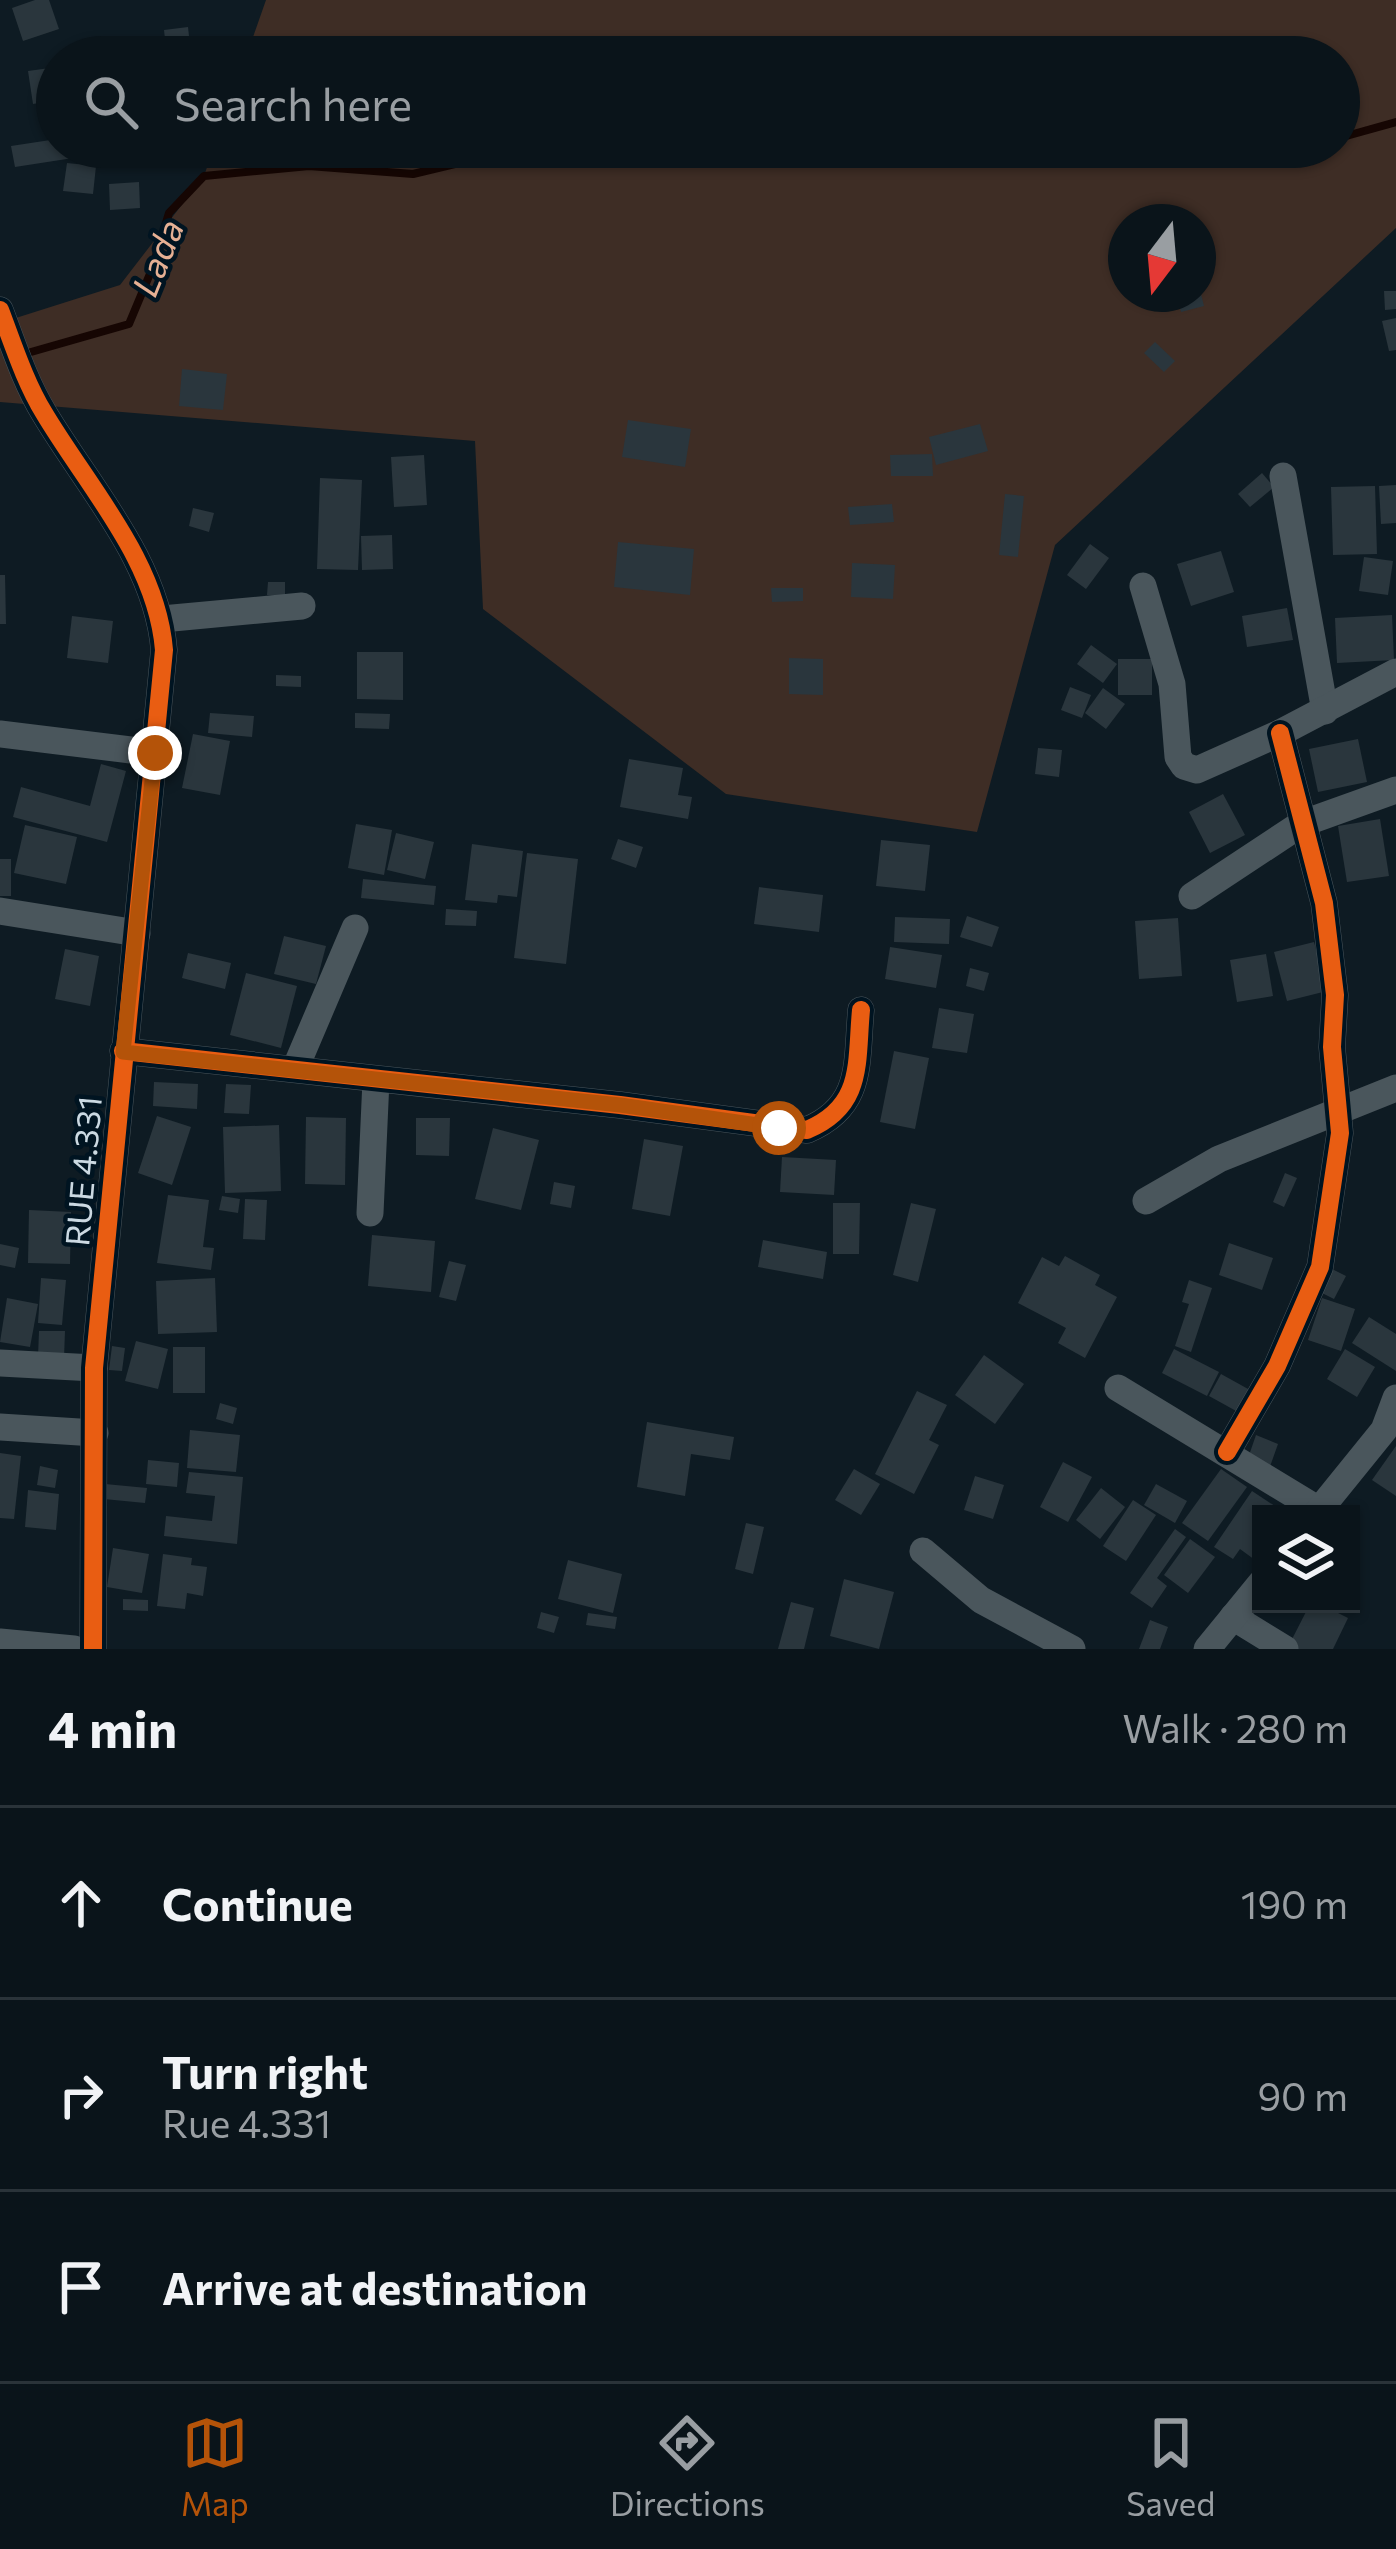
<!DOCTYPE html>
<html lang="en">
<head>
<meta charset="utf-8">
<style>
	:root { --surface:#0a141a; --page:#182127; --text:#f1f3f6; --muted:#999ea2; --line:#2a3339; --accent:#b45309 }
	body { margin:0; font-family:Commissioner,sans-serif; background:var(--page); color:var(--text) }
	.controls { position:absolute; right:36px; bottom:36px; display:grid; overflow:hidden; border-radius:0px; box-shadow:0 3px 9px #0004 }
	.controls button { width:108px; height:108px; display:grid; place-items:center; padding:0; border:0; border-bottom:3px solid var(--line); background:var(--surface); color:var(--text); font:60px sans-serif }
	.compass { position:absolute; left:1108px; top:204px; width:108px; height:108px; border-radius:50%; background:var(--surface); box-shadow:0 3px 9px #0004; rotate:196deg }
	.stop { position:absolute; width:36px; height:36px; margin:-27px; border:9px solid #b45309; border-radius:50%; background:#fff }
	.stop.end { background:#b45309; border-color:#fff; box-shadow:0 3px 12px #0008 }
	.list { margin:0; padding:0; list-style:none }
	h2 { display:flex; justify-content:space-between; align-items:center; height:156px; margin:0; padding:0 48px; font-size:51px }
	h2 small { font-size:39px; font-weight:400; color:var(--muted) }
	.list li { display:grid; grid-template-columns:78px 1fr auto; gap:36px; align-items:center; box-sizing:border-box; height:192px; padding:0 48px; border-top:3px solid var(--line) }
	.list b { display:block; font-size:45px; white-space:nowrap }
	.list p { margin:0; font-size:39px; white-space:nowrap; color:var(--muted) }
	.list em { font-size:39px; font-style:normal; color:var(--muted) }
	.icon { flex:none; width:66px; height:66px; fill:none; stroke:currentColor; stroke-width:2; stroke-linecap:round; stroke-linejoin:round }
	.map { position:relative; flex:none; width:1396px; height:1649px; overflow:hidden }
	.search { position:absolute; background:var(--surface); box-shadow:0 3px 9px #0004; left:36px; right:36px; top:36px; height:132px; display:flex; align-items:center; gap:30px; box-sizing:border-box; padding:0 42px; border-radius:66px; color:var(--muted); font-size:45px }
	.sheet { height:732px; background:var(--surface) }
	nav { display:flex; justify-content:space-around; align-items:center; box-sizing:border-box; height:168px; border-top:3px solid var(--line); background:var(--surface); font-size:33px; color:var(--muted) }
	nav a { display:grid; justify-items:center; gap:6px }
	nav .on { color:var(--accent) }
	.map>svg:first-child { display:block }
</style>
</head>
<body>
<div class="map">
<svg width="1396" height="1649" viewBox="0 0 1396 1649">
	<rect width="100%" height="100%" fill="#0e1b23"/>
	<path fill="#3e2d25" fill-rule="evenodd" d="M266 0H1396V228L1055 545 977 832 726 794 483 609 475 441 0 402V323L120 285 204 176 214 147H1339V57H246ZM1126 222H1198V294H1126Z"/>
	<g fill="none" stroke-linecap="round" stroke-linejoin="round">
		<g stroke="#160603" stroke-width="8">
			<polyline points="1339,138 1396,122"/>
			<polyline points="1205,147 1227,147"/>
			<polyline points="24,354 129,324 152,269 169,213 204,176 309,166 413,174 526,147"/>
		</g>
	</g>
	<g fill="#2a363d">
		<polygon points="35,0 49,0 59,29 23,41 12,8"/>
		<polygon points="188,27 190,45 166,48 164,30"/>
		<polygon points="57,67 57,100 33,104 28,71"/>
		<polygon points="57,139 57,147 84,147 86,156 15,167 11,146"/>
		<polygon points="88,147 133,147 133,165 88,164"/>
		<polygon points="67,163 96,166 93,194 63,191"/>
		<polygon points="139,182 140,208 110,210 109,184"/>
		<polygon points="1384,291 1396,291 1396,309 1385,310"/>
		<polygon points="1176,294 1201,294 1204,306 1181,312"/>
		<polygon points="1396,318 1396,350 1389,351 1382,321"/>
		<polygon points="1155,342 1175,361 1164,372 1144,353"/>
		<polygon points="182,369 227,374 223,410 179,406"/>
		<polygon points="628,420 691,429 685,467 622,457"/>
		<polygon points="980,424 988,451 936,465 929,437"/>
		<polygon points="932,454 933,476 891,476 890,455"/>
		<polygon points="424,455 427,505 394,507 391,457"/>
		<polygon points="1262,473 1274,487 1250,507 1238,494"/>
		<polygon points="320,478 362,480 358,570 317,569"/>
		<polygon points="1396,485 1396,523 1381,524 1379,486"/>
		<polygon points="1375,486 1377,554 1333,555 1331,487"/>
		<polygon points="1005,494 1024,496 1018,557 999,555"/>
		<polygon points="892,504 894,522 850,525 848,507"/>
		<polygon points="193,508 214,513 209,532 189,526"/>
		<polygon points="392,535 393,569 362,570 361,536"/>
		<polygon points="618,542 694,549 690,595 614,587"/>
		<polygon points="1090,544 1109,558 1086,589 1067,575"/>
		<polygon points="1221,551 1234,592 1191,606 1177,564"/>
		<polygon points="1364,557 1393,561 1388,595 1359,591"/>
		<polygon points="852,563 895,565 893,599 851,597"/>
		<polygon points="0,575 5,575 6,624 0,624"/>
		<polygon points="268,582 285,582 285,596 267,595"/>
		<polygon points="771,588 803,588 803,601 772,602"/>
		<polygon points="1287,608 1293,640 1247,647 1242,616"/>
		<polygon points="1392,615 1394,660 1337,663 1335,618"/>
		<polygon points="72,616 113,621 108,663 67,658"/>
		<polygon points="1091,645 1117,664 1103,683 1077,664"/>
		<polygon points="357,652 403,652 403,700 357,699"/>
		<polygon points="789,658 823,659 823,695 789,694"/>
		<rect x="1118" y="659" width="34" height="36"/>
		<polygon points="276,675 301,676 301,687 276,686"/>
		<polygon points="1070,687 1091,695 1082,718 1061,710"/>
		<polygon points="1103,688 1125,704 1106,729 1085,713"/>
		<polygon points="210,713 254,716 252,737 208,733"/>
		<polygon points="355,713 390,714 389,729 355,728"/>
		<polygon points="193,734 230,741 220,795 182,788"/>
		<polygon points="1358,739 1367,782 1318,792 1309,749"/>
		<polygon points="1038,748 1062,750 1059,777 1035,774"/>
		<polygon points="629,759 683,768 678,795 692,797 688,819 620,807"/>
		<polygon points="101,764 126,771 107,842 13,817 21,787 90,806"/>
		<polygon points="1223,794 1245,835 1210,853 1189,812"/>
		<polygon points="1380,819 1389,876 1347,882 1338,826"/>
		<polygon points="356,824 392,830 384,875 348,868"/>
		<polygon points="25,825 77,837 66,884 14,873"/>
		<polygon points="396,833 434,842 425,879 387,870"/>
		<polygon points="618,839 643,847 636,868 611,859"/>
		<polygon points="881,840 930,845 925,891 876,886"/>
		<polygon points="472,844 523,851 517,897 498,895 497,903 465,900"/>
		<polygon points="527,853 578,859 566,964 514,958"/>
		<rect x="0" y="859" width="11" height="37"/>
		<polygon points="363,879 436,886 434,905 361,898"/>
		<polygon points="759,887 823,895 819,932 754,924"/>
		<polygon points="446,909 477,911 476,926 445,925"/>
		<polygon points="967,916 999,927 992,947 960,937"/>
		<polygon points="895,917 950,919 949,944 894,942"/>
		<polygon points="1178,918 1182,976 1139,979 1135,921"/>
		<polygon points="284,936 326,946 316,984 274,974"/>
		<polygon points="1314,942 1327,991 1287,1001 1274,952"/>
		<polygon points="890,947 942,955 936,988 885,979"/>
		<polygon points="65,949 99,956 90,1006 55,999"/>
		<polygon points="188,953 231,963 225,989 182,978"/>
		<polygon points="1266,954 1273,996 1237,1002 1230,960"/>
		<polygon points="970,968 989,973 984,991 966,986"/>
		<polygon points="246,973 297,986 281,1048 230,1035"/>
		<polygon points="939,1008 974,1014 967,1053 932,1048"/>
		<polygon points="894,1051 929,1058 915,1129 880,1122"/>
		<polygon points="154,1082 198,1084 197,1109 153,1106"/>
		<polygon points="226,1084 251,1085 249,1114 224,1113"/>
		<polygon points="157,1116 191,1127 172,1185 138,1173"/>
		<polygon points="306,1117 346,1118 345,1185 305,1184"/>
		<polygon points="416,1118 450,1118 449,1156 416,1155"/>
		<polygon points="279,1125 281,1191 225,1193 223,1127"/>
		<polygon points="493,1128 539,1140 521,1210 475,1199"/>
		<polygon points="644,1139 683,1146 670,1216 632,1209"/>
		<polygon points="782,1157 836,1160 834,1195 780,1192"/>
		<polygon points="1285,1173 1297,1178 1284,1207 1273,1202"/>
		<polygon points="554,1182 575,1186 571,1208 550,1204"/>
		<polygon points="168,1195 209,1200 203,1247 214,1248 211,1270 157,1263"/>
		<polygon points="222,1196 240,1199 238,1213 219,1210"/>
		<polygon points="245,1199 267,1200 265,1240 243,1239"/>
		<polygon points="833,1203 860,1203 859,1254 833,1254"/>
		<polygon points="911,1203 936,1209 918,1282 893,1275"/>
		<polygon points="29,1210 71,1212 70,1264 28,1263"/>
		<polygon points="372,1235 435,1241 431,1292 368,1286"/>
		<polygon points="763,1240 827,1252 823,1279 758,1267"/>
		<polygon points="1229,1243 1273,1258 1262,1290 1219,1275"/>
		<polygon points="0,1244 19,1248 15,1268 0,1265"/>
		<polygon points="1065,1256 1100,1275 1095,1285 1117,1297 1085,1358 1058,1343 1066,1328 1018,1303 1042,1257 1059,1266"/>
		<polygon points="449,1261 466,1265 456,1301 439,1297"/>
		<polygon points="1332,1269 1346,1276 1334,1299 1320,1292"/>
		<polygon points="41,1278 66,1280 62,1325 38,1323"/>
		<polygon points="215,1278 217,1332 158,1334 156,1281"/>
		<polygon points="1189,1280 1212,1288 1191,1352 1175,1346 1189,1304 1182,1302"/>
		<polygon points="7,1298 38,1304 30,1347 0,1342"/>
		<polygon points="1322,1298 1355,1309 1341,1351 1308,1340"/>
		<polygon points="1369,1317 1396,1334 1396,1371 1352,1343"/>
		<polygon points="39,1331 65,1331 64,1358 38,1357"/>
		<polygon points="136,1341 168,1349 158,1389 125,1381"/>
		<polygon points="112,1346 125,1348 122,1371 109,1370"/>
		<rect x="173" y="1347" width="32" height="46"/>
		<polygon points="1174,1349 1219,1372 1207,1396 1162,1373"/>
		<polygon points="1345,1349 1375,1367 1357,1397 1327,1379"/>
		<polygon points="984,1355 1024,1384 995,1424 955,1395"/>
		<polygon points="1221,1374 1259,1395 1247,1417 1209,1396"/>
		<polygon points="917,1391 947,1405 929,1440 939,1445 914,1494 875,1474"/>
		<polygon points="220,1403 237,1408 233,1424 216,1419"/>
		<polygon points="647,1422 734,1437 730,1460 691,1454 685,1496 637,1487"/>
		<polygon points="190,1430 240,1435 236,1472 187,1468"/>
		<polygon points="1256,1435 1278,1444 1268,1472 1246,1464"/>
		<polygon points="1396,1446 1396,1496 1372,1480"/>
		<polygon points="0,1453 21,1456 14,1519 0,1518"/>
		<polygon points="148,1460 179,1463 177,1487 146,1484"/>
		<polygon points="1063,1462 1092,1477 1068,1522 1040,1507"/>
		<polygon points="40,1466 58,1470 55,1488 37,1485"/>
		<polygon points="854,1469 880,1484 861,1515 835,1500"/>
		<polygon points="1221,1469 1247,1487 1208,1541 1182,1523"/>
		<polygon points="189,1472 243,1477 237,1544 164,1536 166,1516 212,1521 215,1496 186,1493"/>
		<polygon points="975,1476 1004,1485 993,1519 964,1510"/>
		<polygon points="105,1484 147,1488 145,1503 104,1499"/>
		<polygon points="1156,1484 1187,1501 1175,1523 1144,1505"/>
		<polygon points="1101,1488 1125,1507 1100,1539 1076,1520"/>
		<polygon points="28,1490 59,1494 56,1530 25,1527"/>
		<polygon points="1252,1491 1287,1514 1261,1514 1261,1551 1255,1560 1240,1549 1233,1559 1214,1547"/>
		<polygon points="1133,1500 1156,1515 1126,1561 1103,1546"/>
		<polygon points="746,1523 764,1527 753,1574 735,1569"/>
		<polygon points="1175,1529 1186,1537 1157,1578 1167,1586 1152,1608 1130,1593"/>
		<polygon points="1190,1539 1215,1557 1188,1593 1164,1575"/>
		<polygon points="113,1548 149,1554 142,1593 107,1587"/>
		<polygon points="163,1554 192,1558 191,1565 207,1567 203,1596 187,1593 185,1609 157,1606"/>
		<polygon points="568,1560 622,1574 613,1613 558,1599"/>
		<polygon points="844,1579 894,1592 879,1649 830,1636"/>
		<polygon points="123,1599 148,1600 148,1611 123,1610"/>
		<polygon points="791,1602 814,1608 804,1649 778,1649"/>
		<polygon points="1310,1604 1320,1604 1348,1618 1333,1649 1287,1649"/>
		<polygon points="541,1612 559,1617 554,1633 537,1628"/>
		<polygon points="588,1613 617,1617 615,1629 586,1625"/>
		<polygon points="1150,1620 1168,1627 1160,1649 1139,1649"/>
	</g>
	<g fill="none" stroke-linecap="round" stroke-linejoin="round">
		<g stroke="#4a565c" stroke-width="27">
			<path d="M0 310C13 344 25 382 44 413 88 487 157 561 164 650L94 1368 93 1649"/>
			<polyline points="1283,476 1325,711"/>
			<polyline points="1143,586 1172,684 1178,757 1184,766 1197,770 1280,733 1396,672"/>
			<polyline points="162,619 302,606"/>
			<polyline points="0,734 155,753"/>
			<polyline points="1192,896 1301,824 1396,790"/>
			<polyline points="0,911 137,933"/>
			<path d="M123 1051 620 1105 807 1130C864 1106 856 1063 861 1010"/>
			<polyline points="295,1069 355,928"/>
			<polyline points="1146,1201 1219,1159 1396,1088"/>
			<polyline points="370,1213 376,1080"/>
			<polyline points="0,1363 94,1368"/>
			<polyline points="1118,1388 1319,1510"/>
			<polyline points="0,1427 95,1433"/>
			<polyline points="1227,1452 1277,1366 1320,1267 1340,1133 1332,1047 1335,995 1324,903 1280,733"/>
			<polyline points="1316,1514 1384,1430 1396,1398"/>
			<polyline points="923,1551 981,1600 1072,1649"/>
			<polyline points="1233,1617 1285,1649"/>
			<polyline points="0,1642 74,1649"/>
			<polyline points="1207,1649 1261,1583"/>
		</g>
		<defs>
			<g id="cycleway">
				<path d="M0 310C13 344 25 382 44 413 88 487 157 561 164 650L94 1368 93 1649"/>
				<path d="M123 1051 620 1105 807 1130C864 1106 856 1063 861 1010"/>
				<polyline points="1227,1452 1277,1366 1320,1267 1340,1133 1332,1047 1335,995 1324,903 1280,733"/>
			</g>
		</defs>
		<use href="#cycleway" stroke="#001421" stroke-width="26"/>
		<use href="#cycleway" stroke="#e95d12" stroke-width="18"/>
	</g>
	<g fill="none" stroke-linecap="round" stroke-linejoin="round">
		<polyline stroke="#b45309" stroke-width="15" points="155,753 123,1052 620,1105 779,1128"/>
	</g>
	<g text-anchor="middle" dominant-baseline="central" stroke-width="9" stroke-linejoin="round" paint-order="stroke">
		<g font-size="33" fill="#cbd9e2" stroke="#001421">
			<text transform="translate(82 1171) rotate(-85)">RUE 4.331</text>
		</g>
		<g font-size="36" font-style="italic" fill="#e5b094" stroke="#001421">
			<text transform="translate(156 257) rotate(-68)">Lada</text>
		</g>
	</g>
</svg>
<div class="controls">
<button><svg class="icon" aria-label="layers" viewBox="0 0 24 24"><path d="M12 4l9 5-9 5-9-5zM3 14l9 5 9-5"/></svg></button>
</div>
<svg class="compass" viewBox="-18 -18 36 36"><path d="M0-13l5 13h-10z" fill="#e53935"/><path d="M0 13l5-13h-10z" fill="#999ea2"/></svg>
<div class="stop" style="left:779px;top:1128px"></div>
<div class="stop end" style="left:155px;top:753px"></div>
<div class="search"><svg class="icon" aria-label="search" viewBox="0 0 24 24"><circle cx="10" cy="10" r="6"/><path d="M15 15l6 6"/></svg>Search here</div>
</div>
<section class="sheet">
<h2>4 min<small>Walk · 280 m</small></h2>
<ul class="list">
<li><svg class="icon" aria-label="ahead" viewBox="0 0 24 24"><path d="M12 20V5M6 11l6-6 6 6"/></svg><div><b>Continue</b></div><em>190 m</em></li>
<li><svg class="icon" aria-label="right" viewBox="0 0 24 24"><path d="M7 20v-9h11M14 6l5 5-5 5"/></svg><div><b>Turn right</b><p>Rue 4.331</p></div><em>90 m</em></li>
<li><svg class="icon" aria-label="arrive" viewBox="0 0 24 24"><path d="M6 21V4h12l-3 4 3 4H6"/></svg><div><b>Arrive at destination</b></div></li>
</ul>
</section>
<nav>
<a class="on"><svg class="icon" aria-label="map" viewBox="0 0 24 24"><path d="M3 6l6-2 6 2 6-2v14l-6 2-6-2-6 2zM9 4v14M15 6v14"/></svg>Map</a>
<a><svg class="icon" aria-label="directions" viewBox="0 0 24 24"><path d="M12 3l9 9-9 9-9-9zM9 14v-3h6M13 9l2 2-2 2"/></svg>Directions</a>
<a><svg class="icon" aria-label="saved" viewBox="0 0 24 24"><path d="M7 4h10v16l-5-4-5 4z"/></svg>Saved</a>
</nav>
</body>
</html>
